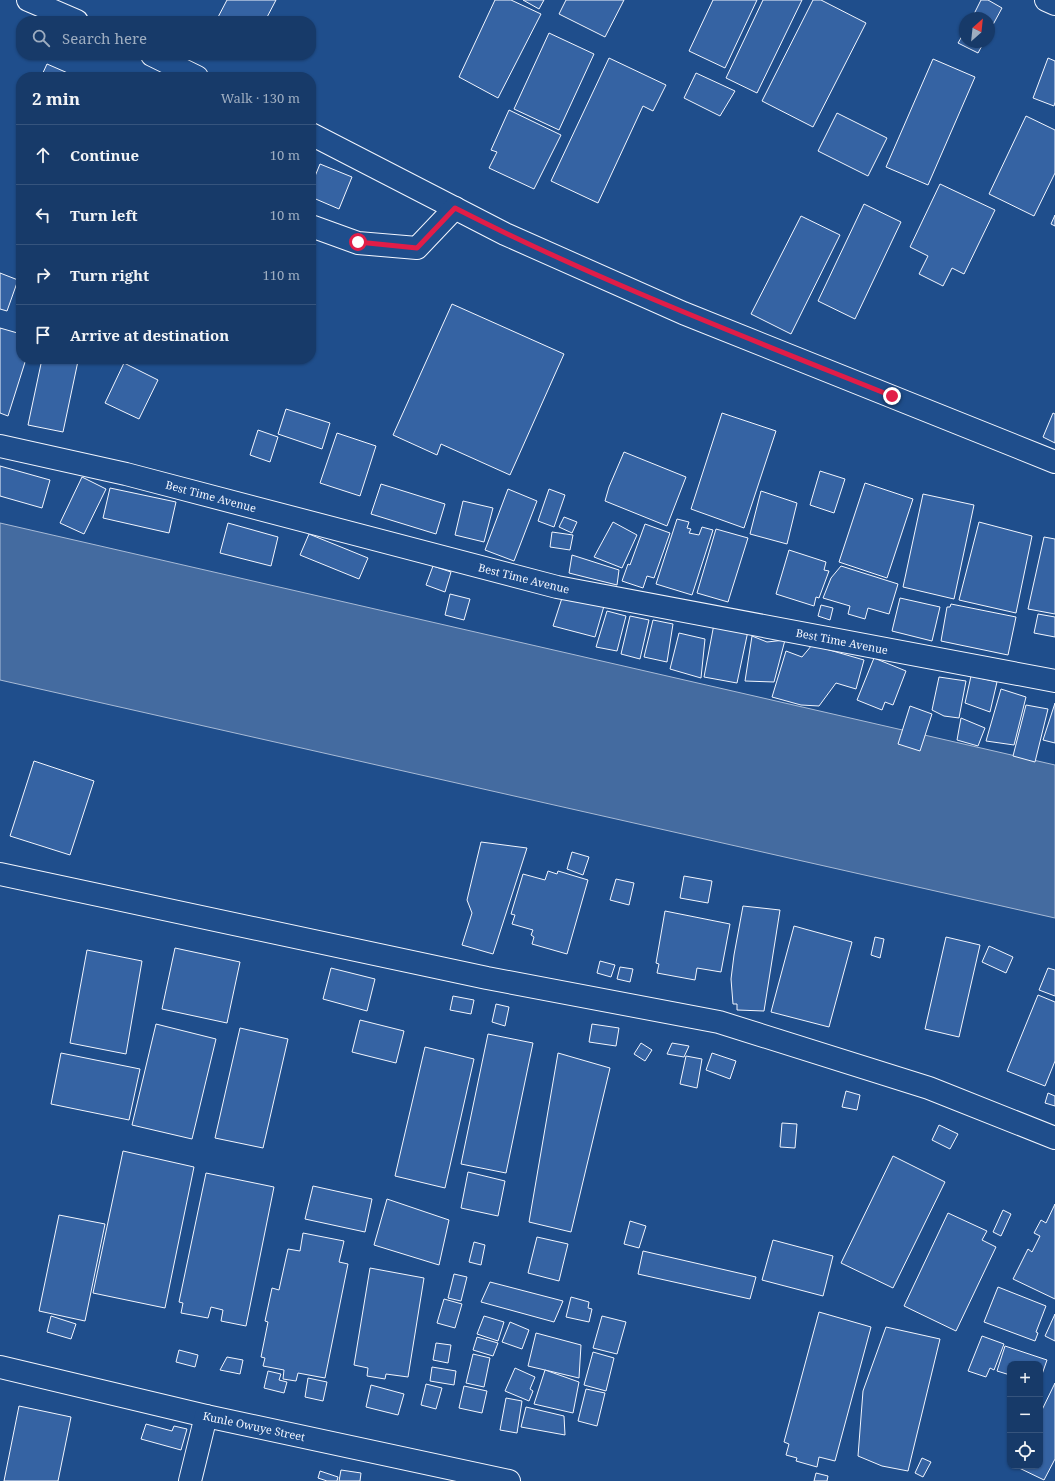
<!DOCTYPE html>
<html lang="en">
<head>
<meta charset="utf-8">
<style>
	:root { --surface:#173a69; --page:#244571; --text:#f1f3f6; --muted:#9eadc0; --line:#36547d }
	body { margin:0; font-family:"Noto Serif",serif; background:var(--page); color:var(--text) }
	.controls { position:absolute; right:12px; bottom:12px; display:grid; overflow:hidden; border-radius:8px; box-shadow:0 1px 3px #0004 }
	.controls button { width:36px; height:36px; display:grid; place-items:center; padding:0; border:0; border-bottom:1px solid var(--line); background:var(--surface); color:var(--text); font:20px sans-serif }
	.compass { position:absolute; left:959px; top:12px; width:36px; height:36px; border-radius:50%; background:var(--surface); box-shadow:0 1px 3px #0004; rotate:27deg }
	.stop { position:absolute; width:12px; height:12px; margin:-9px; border:3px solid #e11d48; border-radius:50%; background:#fff }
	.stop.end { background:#e11d48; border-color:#fff; box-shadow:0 1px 4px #0008 }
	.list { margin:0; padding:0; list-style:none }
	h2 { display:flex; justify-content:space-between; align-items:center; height:52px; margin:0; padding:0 16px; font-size:17px }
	h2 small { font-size:13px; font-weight:400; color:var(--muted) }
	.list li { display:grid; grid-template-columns:26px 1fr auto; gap:12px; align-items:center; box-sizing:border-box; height:60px; padding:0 16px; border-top:1px solid var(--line) }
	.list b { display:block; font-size:15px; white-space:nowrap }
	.list em { font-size:13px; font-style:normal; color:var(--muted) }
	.icon { flex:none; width:22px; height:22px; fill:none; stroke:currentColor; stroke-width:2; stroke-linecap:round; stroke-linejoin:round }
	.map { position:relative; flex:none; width:1055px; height:1481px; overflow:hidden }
	.search { position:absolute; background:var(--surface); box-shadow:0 1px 3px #0004; left:16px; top:16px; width:300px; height:44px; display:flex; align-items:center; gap:10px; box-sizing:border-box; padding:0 14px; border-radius:16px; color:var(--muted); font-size:15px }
	.panel { position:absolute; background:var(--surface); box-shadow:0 1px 3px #0004; left:16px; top:72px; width:300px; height:292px; border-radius:16px }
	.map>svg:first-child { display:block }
</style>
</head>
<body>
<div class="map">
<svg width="1055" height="1481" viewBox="0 0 1055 1481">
	<rect width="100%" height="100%" fill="#1f4e8c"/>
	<polygon fill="#446ba0" stroke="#a8bbd7" points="0,523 1055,765 1055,918 0,680"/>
	<g fill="#3563a3" stroke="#f2f6ff">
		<polygon points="227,0 276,0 265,21 216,21"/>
		<polygon points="495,0 511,0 541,14 498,98 459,77"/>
		<polygon points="523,0 544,0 539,9"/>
		<polygon points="566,0 624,0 605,37 559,14"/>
		<polygon points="713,0 757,0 725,68 689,51"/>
		<polygon points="763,0 802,0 757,93 726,78"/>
		<polygon points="813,0 821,0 866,23 813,127 762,101"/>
		<polygon points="981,0 988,0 1002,8 989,32 989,18 972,18"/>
		<polygon points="965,31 965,42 984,42 978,53 958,43"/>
		<polygon points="549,33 594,54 559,130 514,109"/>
		<polygon points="609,58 666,85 653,111 643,106 598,203 551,181"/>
		<polygon points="1048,58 1055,61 1055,102 1054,106 1033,98"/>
		<polygon points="933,59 975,77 928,185 886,167"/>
		<polygon points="47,64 77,77 41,77"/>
		<polygon points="696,73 735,91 720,116 684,98"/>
		<polygon points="509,110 561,135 534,189 489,168 497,152 491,150"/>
		<polygon points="837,113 887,138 868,176 818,151"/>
		<polygon points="1026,116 1055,130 1055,173 1034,216 989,194"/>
		<polygon points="320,164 352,177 339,209 311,197 311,186"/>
		<polygon points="940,184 995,210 964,274 952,268 943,286 919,274 928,256 910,247"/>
		<polygon points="864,204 901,222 855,319 818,301"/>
		<polygon points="1055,215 1055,226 1051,224"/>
		<polygon points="801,216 840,235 791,334 751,314"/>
		<polygon points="0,273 18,280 7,311 0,309"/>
		<polygon points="452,304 564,354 510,475 441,444 437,455 393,435"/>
		<polygon points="0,328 21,334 21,359 26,359 8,416 0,413"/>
		<polygon points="42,359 69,359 78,361 63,432 28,425"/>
		<polygon points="124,363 158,380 139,419 105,403"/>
		<polygon points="286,409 330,423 322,449 278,434"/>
		<polygon points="722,413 776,431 744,528 691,509"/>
		<polygon points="1053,413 1055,414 1055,443 1043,437"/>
		<polygon points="258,430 278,437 270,462 250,455"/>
		<polygon points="337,433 376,446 360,496 320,483"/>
		<polygon points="624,452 686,477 667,526 605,501 609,487"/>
		<polygon points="0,466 50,480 42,508 0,496"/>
		<polygon points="820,471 845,479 834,513 810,505"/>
		<polygon points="82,477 106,489 84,534 60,523"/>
		<polygon points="865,483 913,499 887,578 839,562"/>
		<polygon points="381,484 445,504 436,534 371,514"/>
		<polygon points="110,488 176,502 169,533 103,518"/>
		<polygon points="508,489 537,501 514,561 485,550"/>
		<polygon points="549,489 565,495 554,527 538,521"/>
		<polygon points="761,491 797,503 787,544 750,534"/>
		<polygon points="923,494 974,505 954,599 903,587"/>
		<polygon points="463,501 493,508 484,542 455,535"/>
		<polygon points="564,517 577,522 572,533 559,527"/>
		<polygon points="677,519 689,522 687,528 691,529 689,533 699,535 702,527 713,530 692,595 656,584"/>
		<polygon points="613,522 637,535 622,568 594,557"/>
		<polygon points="979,522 1032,536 1016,613 959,600"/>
		<polygon points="228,523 278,537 271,566 220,553"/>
		<polygon points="645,524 670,533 654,578 647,576 643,588 622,581 628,564 630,565"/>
		<polygon points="716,529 748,538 728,602 697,593"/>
		<polygon points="552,532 573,535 570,550 550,547"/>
		<polygon points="309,534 368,558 359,579 300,555"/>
		<polygon points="1044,537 1055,539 1055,614 1028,609"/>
		<polygon points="789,550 826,562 824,570 829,571 819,598 816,597 814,606 776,594"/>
		<polygon points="572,555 619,570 617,585 569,573"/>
		<polygon points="433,566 451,572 445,592 426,585"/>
		<polygon points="841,566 898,584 889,614 868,608 865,619 848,614 850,606 823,598 831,578"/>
		<polygon points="450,594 470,599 464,620 445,615"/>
		<polygon points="562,598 604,606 595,637 553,626"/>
		<polygon points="900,598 940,607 932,641 892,631"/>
		<polygon points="951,604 1016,617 1008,655 941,641 947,607 950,607"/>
		<polygon points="821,605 833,608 830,620 818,616"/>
		<polygon points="607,611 626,616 617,651 596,647"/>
		<polygon points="1038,614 1055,617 1055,637 1034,633"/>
		<polygon points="630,616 649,620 640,659 621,654"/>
		<polygon points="653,620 673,624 667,662 644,657"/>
		<polygon points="714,624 748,631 737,683 704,677"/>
		<polygon points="679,633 705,639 701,678 670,669"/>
		<polygon points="752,636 767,642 785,640 774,682 745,681"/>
		<polygon points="812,645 864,660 856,689 836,683 819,706 801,705 772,697 786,651 802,657"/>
		<polygon points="874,658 906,671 893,705 885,702 882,710 857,700"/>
		<polygon points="971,676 997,682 990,712 965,703"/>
		<polygon points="939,677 966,681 959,718 944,716 932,710"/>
		<polygon points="1001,689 1026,697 1014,745 986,741"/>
		<polygon points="1055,703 1055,743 1043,740"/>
		<polygon points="1026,705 1048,709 1035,762 1013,756"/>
		<polygon points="910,706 932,714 920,751 898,744"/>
		<polygon points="961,718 985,728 978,746 957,740"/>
		<polygon points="34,761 94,781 70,855 10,836"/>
		<polygon points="481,842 527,848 493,954 462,945 472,913 467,900"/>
		<polygon points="572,852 589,857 583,875 567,869"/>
		<polygon points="548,871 557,874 558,871 588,880 567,954 532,944 534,937 531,935 533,930 512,924 515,915 511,914 523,874 545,880"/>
		<polygon points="684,876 712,881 708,903 680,898"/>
		<polygon points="616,879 634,883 629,905 610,900"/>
		<polygon points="743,906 780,910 764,1011 737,1010 737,1004 733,1004 731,979 734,955"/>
		<polygon points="665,911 730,924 721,972 697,968 695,980 657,973 659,964 656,963"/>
		<polygon points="794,926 852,942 829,1027 771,1012"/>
		<polygon points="875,937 884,939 880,958 871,955"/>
		<polygon points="946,937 980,945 959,1037 925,1029"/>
		<polygon points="989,946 1013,957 1006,973 982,962"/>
		<polygon points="175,948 240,962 227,1023 162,1009"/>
		<polygon points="87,950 142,961 126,1054 70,1043"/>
		<polygon points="600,961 615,965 611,977 597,973"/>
		<polygon points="620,967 633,969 630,982 617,979"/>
		<polygon points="331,968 375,979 367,1011 323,999"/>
		<polygon points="1048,968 1055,970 1055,996 1039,990"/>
		<polygon points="1038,995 1055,1002 1055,1061 1045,1086 1007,1071"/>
		<polygon points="453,996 474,1000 471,1014 450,1010"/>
		<polygon points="496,1004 509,1007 505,1026 492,1022"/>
		<polygon points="360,1020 404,1031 396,1063 352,1052"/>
		<polygon points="156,1024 216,1039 192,1139 132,1125"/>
		<polygon points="592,1024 619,1028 616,1046 589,1042"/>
		<polygon points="240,1028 288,1039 263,1148 215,1138"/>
		<polygon points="488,1034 533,1043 506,1173 461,1164"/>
		<polygon points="641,1043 652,1050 645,1061 634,1054"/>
		<polygon points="672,1043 689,1046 684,1057 667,1054"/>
		<polygon points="425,1047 474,1059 445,1188 395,1176"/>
		<polygon points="61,1053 140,1069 129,1120 51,1104"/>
		<polygon points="558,1053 610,1068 571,1232 529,1222"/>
		<polygon points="712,1053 736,1061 730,1079 706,1070"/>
		<polygon points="686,1056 702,1059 697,1088 680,1084"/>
		<polygon points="846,1091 860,1095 857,1110 842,1107"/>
		<polygon points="1048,1093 1055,1096 1055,1106 1045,1103"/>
		<polygon points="782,1123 797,1124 795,1148 780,1147"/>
		<polygon points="939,1125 958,1134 950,1149 932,1140"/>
		<polygon points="123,1151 194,1167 165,1308 93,1293"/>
		<polygon points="893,1156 945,1182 893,1288 841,1263"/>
		<polygon points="468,1172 505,1181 498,1216 461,1208"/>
		<polygon points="206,1173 274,1187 246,1326 221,1321 223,1310 211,1307 208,1318 181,1313 183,1303 179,1302"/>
		<polygon points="313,1186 372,1199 365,1232 305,1219"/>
		<polygon points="387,1199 449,1220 439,1265 374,1245"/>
		<polygon points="1055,1204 1055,1299 1013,1279 1028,1249 1032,1252 1040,1236 1034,1233 1041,1220 1046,1223"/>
		<polygon points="1003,1210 1011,1214 1001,1236 993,1232"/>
		<polygon points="948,1213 987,1231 982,1240 996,1247 956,1331 904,1306"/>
		<polygon points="59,1215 105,1224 85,1321 39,1311"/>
		<polygon points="630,1221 646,1226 639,1248 624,1244"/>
		<polygon points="303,1233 344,1241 339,1262 348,1264 325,1378 298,1373 296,1381 283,1379 284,1370 263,1366 265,1358 261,1357 268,1322 265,1321 272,1288 279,1290 288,1249 300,1251"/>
		<polygon points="537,1237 568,1244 559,1281 528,1273"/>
		<polygon points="773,1240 833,1256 823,1296 762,1280"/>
		<polygon points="474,1242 485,1245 481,1265 469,1262"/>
		<polygon points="643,1251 756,1277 750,1299 638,1274"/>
		<polygon points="370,1268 424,1278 408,1377 386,1374 385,1379 367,1376 368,1368 354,1365"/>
		<polygon points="454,1274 467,1277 461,1301 448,1298"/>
		<polygon points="490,1282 563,1301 554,1322 481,1302"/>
		<polygon points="998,1287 1046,1306 1036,1332 1038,1333 1035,1341 984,1322"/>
		<polygon points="571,1297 589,1302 588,1308 592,1309 589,1322 566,1317"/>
		<polygon points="444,1299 462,1304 455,1328 437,1323"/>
		<polygon points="819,1312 871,1327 835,1461 819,1457 817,1467 796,1461 797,1458 786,1455 789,1444 784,1442"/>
		<polygon points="1055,1314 1055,1341 1045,1336"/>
		<polygon points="51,1316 76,1324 71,1339 47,1332"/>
		<polygon points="484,1316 504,1322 498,1341 477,1334"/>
		<polygon points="602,1316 626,1322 617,1354 593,1348"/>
		<polygon points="510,1322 529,1330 522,1349 502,1342"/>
		<polygon points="886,1327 940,1339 908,1471 882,1466 858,1456 863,1391"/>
		<polygon points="536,1333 581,1345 579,1378 528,1366"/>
		<polygon points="982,1336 1004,1344 994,1370 990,1368 986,1377 968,1371"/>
		<polygon points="477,1337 498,1343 493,1356 473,1350"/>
		<polygon points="436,1343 451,1345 448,1363 433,1360"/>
		<polygon points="1005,1346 1047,1360 1040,1380 1040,1364 1010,1364 1010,1375 997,1371"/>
		<polygon points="179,1350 198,1355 195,1367 176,1362"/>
		<polygon points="593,1352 614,1358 606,1391 584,1385"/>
		<polygon points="473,1354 490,1358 484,1387 466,1383"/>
		<polygon points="227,1357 243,1360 240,1374 220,1370"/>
		<polygon points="432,1367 456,1371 454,1385 430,1381"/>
		<polygon points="515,1368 535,1377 530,1389 533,1391 529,1401 505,1391"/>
		<polygon points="545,1370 579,1382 573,1413 534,1404"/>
		<polygon points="268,1371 281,1374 279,1380 287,1382 284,1393 264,1388"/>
		<polygon points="308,1378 327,1382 323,1401 305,1397"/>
		<polygon points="1055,1383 1055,1459 1044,1480 1015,1466 1040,1466 1040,1414"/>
		<polygon points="426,1384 442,1388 436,1409 421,1405"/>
		<polygon points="371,1385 404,1394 398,1415 366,1407"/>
		<polygon points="464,1386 487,1391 482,1413 459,1408"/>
		<polygon points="586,1389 605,1393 597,1426 578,1421"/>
		<polygon points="506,1398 522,1401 517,1433 500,1430"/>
		<polygon points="19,1406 71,1417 58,1481 4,1481"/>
		<polygon points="526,1407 564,1416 565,1435 521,1427"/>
		<polygon points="146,1424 172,1431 174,1426 187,1429 181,1450 141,1439"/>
		<polygon points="922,1458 931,1462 923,1477 915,1473"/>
		<polygon points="341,1470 361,1473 360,1481 339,1481"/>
		<polygon points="320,1471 338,1477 337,1481 327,1481 318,1478"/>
		<polygon points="816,1473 828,1476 827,1481 814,1481"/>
	</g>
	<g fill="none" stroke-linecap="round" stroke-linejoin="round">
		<defs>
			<g id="minor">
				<polyline points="28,0 77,21"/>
				<polyline points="1046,0 1055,4"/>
				<polyline points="152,55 197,77"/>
				<polyline points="311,134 505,234 683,313 1055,462"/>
				<polyline points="311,226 358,243 417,248 455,208"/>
				<polyline points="0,446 126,474 557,587 1055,681"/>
				<polyline points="0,874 487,978 719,1022 929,1088 1055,1138"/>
				<polyline points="0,1367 206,1416 509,1481"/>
				<polyline points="190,1481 206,1416"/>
			</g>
		</defs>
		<use href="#minor" stroke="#f2f6ff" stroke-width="24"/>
		<use href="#minor" stroke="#1f4e8c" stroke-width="22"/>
	</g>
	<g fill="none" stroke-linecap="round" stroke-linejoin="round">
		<path stroke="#e11d48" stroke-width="5" d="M358 242 417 248 455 208C596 280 745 337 892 396"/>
	</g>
	<g text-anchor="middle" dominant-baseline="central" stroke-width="3" stroke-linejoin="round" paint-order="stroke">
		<g font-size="11" fill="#f2f6ff" stroke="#1f4e8c">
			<text transform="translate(211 496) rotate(15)">Best Time Avenue</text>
			<text transform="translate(524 578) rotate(14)">Best Time Avenue</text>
			<text transform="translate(842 641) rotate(11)">Best Time Avenue</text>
			<text transform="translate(254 1426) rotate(12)">Kunle Owuye Street</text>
		</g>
	</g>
</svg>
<div class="controls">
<button>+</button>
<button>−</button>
<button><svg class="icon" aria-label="locate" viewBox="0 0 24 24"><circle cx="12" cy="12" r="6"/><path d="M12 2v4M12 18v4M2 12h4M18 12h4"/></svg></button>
</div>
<svg class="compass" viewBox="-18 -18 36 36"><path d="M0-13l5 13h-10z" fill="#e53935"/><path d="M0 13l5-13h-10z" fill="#9eadc0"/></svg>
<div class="stop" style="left:358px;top:242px"></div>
<div class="stop end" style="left:892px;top:396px"></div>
<div class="search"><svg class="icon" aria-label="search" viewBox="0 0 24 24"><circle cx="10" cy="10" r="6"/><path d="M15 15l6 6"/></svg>Search here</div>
<section class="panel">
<h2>2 min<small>Walk · 130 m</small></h2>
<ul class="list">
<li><svg class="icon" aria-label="ahead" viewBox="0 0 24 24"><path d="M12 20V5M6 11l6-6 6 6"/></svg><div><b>Continue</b></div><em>10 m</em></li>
<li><svg class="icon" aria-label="left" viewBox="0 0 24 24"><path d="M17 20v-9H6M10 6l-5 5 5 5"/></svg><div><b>Turn left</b></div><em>10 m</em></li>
<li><svg class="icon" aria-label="right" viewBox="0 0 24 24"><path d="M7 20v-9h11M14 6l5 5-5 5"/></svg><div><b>Turn right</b></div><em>110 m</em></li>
<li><svg class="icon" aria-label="arrive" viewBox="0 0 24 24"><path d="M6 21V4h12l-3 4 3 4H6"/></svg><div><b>Arrive at destination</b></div></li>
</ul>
</section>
</div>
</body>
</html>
